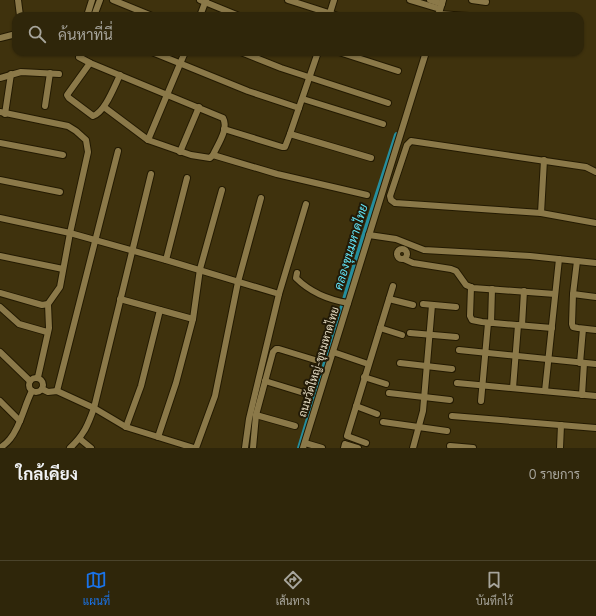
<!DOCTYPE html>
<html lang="th">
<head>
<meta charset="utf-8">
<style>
	:root { --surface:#2f260a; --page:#372e13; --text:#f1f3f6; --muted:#a7a59c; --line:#4a432b; --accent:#1a73e8 }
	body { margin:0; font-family:"Nunito Sans",Sarabun,sans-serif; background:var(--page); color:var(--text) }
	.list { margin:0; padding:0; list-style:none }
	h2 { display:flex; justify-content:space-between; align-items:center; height:52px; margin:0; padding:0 16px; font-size:17px }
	h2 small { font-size:13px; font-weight:400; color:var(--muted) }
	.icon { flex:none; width:22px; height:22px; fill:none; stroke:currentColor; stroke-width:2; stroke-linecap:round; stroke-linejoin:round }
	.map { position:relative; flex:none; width:596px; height:448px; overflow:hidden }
	.search { position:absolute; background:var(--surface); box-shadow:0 1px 3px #0004; left:12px; right:12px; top:12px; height:44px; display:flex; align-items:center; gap:10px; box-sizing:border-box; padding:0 14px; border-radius:12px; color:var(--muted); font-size:15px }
	.sheet { height:112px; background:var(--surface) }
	nav { display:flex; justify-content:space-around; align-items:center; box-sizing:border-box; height:56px; border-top:1px solid var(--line); background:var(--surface); font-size:11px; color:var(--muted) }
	nav a { display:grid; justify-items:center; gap:2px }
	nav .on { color:var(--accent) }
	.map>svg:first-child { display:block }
</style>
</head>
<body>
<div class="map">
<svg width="596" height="448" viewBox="0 0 596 448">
	<rect width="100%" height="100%" fill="#3f320d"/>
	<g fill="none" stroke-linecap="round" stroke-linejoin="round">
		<polyline stroke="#258e9d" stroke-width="6" points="300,448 363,240 397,135"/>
		<defs>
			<g id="minor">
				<polyline points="18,0 20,16"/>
				<polyline points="113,0 152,16"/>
				<polyline points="200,0 239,16"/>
				<polyline points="288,0 338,16"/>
				<polyline points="410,0 440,9"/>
				<polyline points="430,0 442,4"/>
				<polyline points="472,0 486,2"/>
				<polyline points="439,13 443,0"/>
				<polyline points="438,14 469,16"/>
				<polyline points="87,16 92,0"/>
				<polyline points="94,16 100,0"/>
				<polyline points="200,16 206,0"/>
				<polyline points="329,16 334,0"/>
				<polyline points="0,38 16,34"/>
				<path d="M81 52 79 57 90 63 223 118C229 129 218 144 213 155L210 158 191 155 148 140 104 107"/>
				<polyline points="152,52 248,91 299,108"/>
				<polyline points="241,52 281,68 388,103"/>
				<polyline points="339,52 398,71"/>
				<path d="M90 63 67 95 69 98 93 116C105 112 114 87 120 75"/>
				<polyline points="0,78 21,72 59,74"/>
				<polyline points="303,99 383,124"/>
				<polyline points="45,106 50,73"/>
				<polyline points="0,112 68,126 76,131 86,140 88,152 70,233 60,287 48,304 49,328 38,377"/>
				<polyline points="5,114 11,74"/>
				<polyline points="224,129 282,147 285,147 290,134 318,52"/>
				<polyline points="290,134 371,158"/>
				<polyline points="148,140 185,52"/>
				<polyline points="0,143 63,155"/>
				<polyline points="180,152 199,107"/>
				<polyline points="213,155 277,174 367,195"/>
				<polyline points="596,172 586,167 411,141 407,145 390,196 391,200 395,203 541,213 596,223"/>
				<polyline points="0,180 60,192"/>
				<polyline points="541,213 544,160"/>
				<polyline points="0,218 70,233 166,260 279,294"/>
				<polyline points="369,235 396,239 424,250 530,256 596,263"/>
				<circle cx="402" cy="254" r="5"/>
				<polyline points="0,256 63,269"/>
				<polyline points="404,259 413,263 451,269 456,271 466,285 473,288 555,294"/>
				<polyline points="166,260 187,178"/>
				<polyline points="577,261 573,294 572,324 573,327 578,328 596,330"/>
				<path d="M297 273 296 278C310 292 330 300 348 303"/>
				<polyline points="471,287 470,316 472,320 482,322 552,328"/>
				<polyline points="0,293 42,305 48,304"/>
				<polyline points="573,294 596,297"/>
				<polyline points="120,299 193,319"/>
				<polyline points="389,299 413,305"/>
				<polyline points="423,304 456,307"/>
				<polyline points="0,307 19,324 47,332"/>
				<polyline points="491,323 492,289"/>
				<polyline points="522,325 524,291"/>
				<polyline points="380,328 402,335"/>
				<polyline points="410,333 456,337"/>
				<polyline points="459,350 596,364"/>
				<polyline points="0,352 30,381"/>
				<polyline points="333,352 368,364"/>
				<polyline points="400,363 452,369"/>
				<polyline points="580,363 583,329"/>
				<polyline points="364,377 386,384"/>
				<circle cx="36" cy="385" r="7"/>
				<polyline points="265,381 304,393"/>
				<polyline points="457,383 596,396"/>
				<polyline points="513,388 518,325"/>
				<polyline points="42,389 48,392 57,391 94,408 126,427 194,448"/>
				<polyline points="57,391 118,151"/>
				<polyline points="545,391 559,259"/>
				<polyline points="389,393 450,400"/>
				<polyline points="582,395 584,363"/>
				<polyline points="0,401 20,421"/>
				<polyline points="481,401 488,323"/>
				<polyline points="356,406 377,414"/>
				<polyline points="256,415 295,426"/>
				<polyline points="452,416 596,428"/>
				<polyline points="383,422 447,431"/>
				<polyline points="126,427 141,386 160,310"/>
				<polyline points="158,437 176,383 193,319 200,269 222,190"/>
				<polyline points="80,439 91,448"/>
				<polyline points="305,443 322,448"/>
				<polyline points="366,443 347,436 393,286"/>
				<polyline points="450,446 473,448"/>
				<path d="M0 448C4 445 7 443 10 439 21 426 24 406 32 391"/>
				<path d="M70 448C84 435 88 425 94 408L151 174"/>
				<polyline points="196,448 215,396 238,282 261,198"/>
				<polyline points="245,448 249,419 279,294 306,204"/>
				<polyline points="253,448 256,415 273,352 276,349 279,349 315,360"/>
				<polyline points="303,448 426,52"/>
				<polyline points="344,448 345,444 358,448"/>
				<polyline points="413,448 423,411 432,305"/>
				<polyline points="560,448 561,425"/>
			</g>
		</defs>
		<use href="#minor" stroke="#231a02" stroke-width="8"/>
		<use href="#minor" stroke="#8b7949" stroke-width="6"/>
	</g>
	<g text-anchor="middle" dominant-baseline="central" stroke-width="4" stroke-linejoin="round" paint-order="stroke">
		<g font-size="11" fill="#e3dac1" stroke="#221a07">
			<text transform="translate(319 362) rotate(-73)">ถนนวัดใหญ่-ขุนมหาดไทย</text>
		</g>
		<g font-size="12" font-style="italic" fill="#61e4f8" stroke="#221a07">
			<text transform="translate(351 247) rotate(-73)">คลองขุนมหาดไทย</text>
		</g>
	</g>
</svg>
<div class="search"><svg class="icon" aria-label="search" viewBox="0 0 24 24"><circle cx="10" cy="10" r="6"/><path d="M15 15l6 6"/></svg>ค้นหาที่นี่</div>
</div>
<section class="sheet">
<h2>ใกล้เคียง<small>0 รายการ</small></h2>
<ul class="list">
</ul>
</section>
<nav>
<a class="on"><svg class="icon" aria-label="map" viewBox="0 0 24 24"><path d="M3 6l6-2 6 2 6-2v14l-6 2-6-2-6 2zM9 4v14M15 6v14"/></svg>แผนที่</a>
<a><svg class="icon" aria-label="directions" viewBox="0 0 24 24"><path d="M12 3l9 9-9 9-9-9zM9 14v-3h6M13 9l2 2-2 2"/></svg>เส้นทาง</a>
<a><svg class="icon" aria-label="saved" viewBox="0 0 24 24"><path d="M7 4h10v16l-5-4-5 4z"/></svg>บันทึกไว้</a>
</nav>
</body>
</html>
